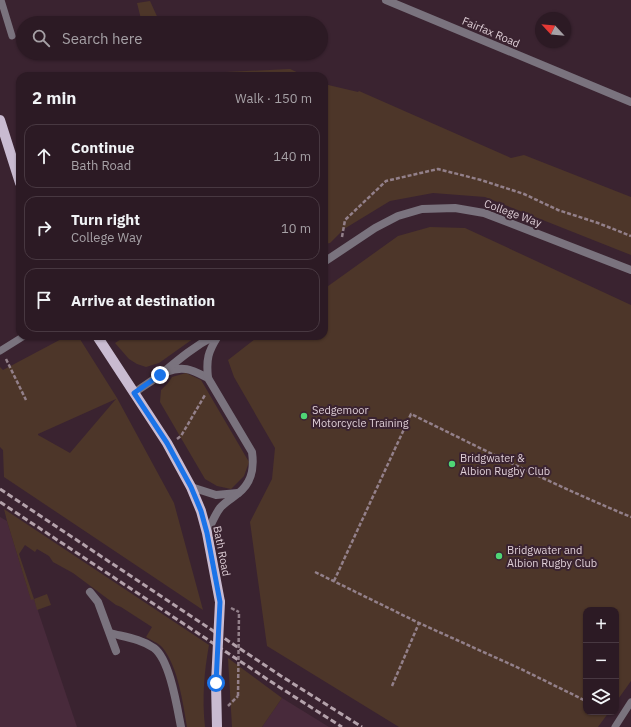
<!DOCTYPE html>
<html lang="en">
<head>
<meta charset="utf-8">
<style>
	:root { --surface:#2c1a24; --page:#34232c; --text:#f1f3f6; --muted:#a6a1a6; --line:#483841 }
	body { margin:0; font-family:"IBM Plex Sans",sans-serif; background:var(--page); color:var(--text) }
	.controls { position:absolute; right:12px; bottom:12px; display:grid; overflow:hidden; border-radius:8px; box-shadow:0 1px 3px #0004 }
	.controls button { width:36px; height:36px; display:grid; place-items:center; padding:0; border:0; border-bottom:1px solid var(--line); background:var(--surface); color:var(--text); font:20px sans-serif }
	.compass { position:absolute; left:535px; top:12px; width:36px; height:36px; border-radius:50%; background:var(--surface); box-shadow:0 1px 3px #0004; rotate:296deg }
	.stop { position:absolute; width:12px; height:12px; margin:-9px; border:3px solid #1a73e8; border-radius:50%; background:#fff }
	.stop.end { background:#1a73e8; border-color:#fff; box-shadow:0 1px 4px #0008 }
	.list { margin:0; padding:0; list-style:none }
	h2 { display:flex; justify-content:space-between; align-items:center; height:52px; margin:0; padding:0 16px; font-size:17px }
	h2 small { font-size:13px; font-weight:400; color:var(--muted) }
	.list li { display:grid; grid-template-columns:26px 1fr auto; gap:12px; align-items:center; box-sizing:border-box; height:64px; margin:0 8px 8px; padding:0 8px; border:1px solid var(--line); border-radius:12px }
	.list b { display:block; font-size:15px; white-space:nowrap }
	.list p { margin:0; font-size:13px; white-space:nowrap; color:var(--muted) }
	.list em { font-size:13px; font-style:normal; color:var(--muted) }
	.icon { flex:none; width:22px; height:22px; fill:none; stroke:currentColor; stroke-width:2; stroke-linecap:round; stroke-linejoin:round }
	.map { position:relative; flex:none; width:631px; height:727px; overflow:hidden }
	.search { position:absolute; background:var(--surface); box-shadow:0 1px 3px #0004; left:16px; top:16px; width:312px; height:44px; display:flex; align-items:center; gap:10px; box-sizing:border-box; padding:0 14px; border-radius:22px; color:var(--muted); font-size:15px }
	.panel { position:absolute; background:var(--surface); box-shadow:0 1px 3px #0004; left:16px; top:72px; width:312px; height:268px; border-radius:12px }
	.map>svg:first-child { display:block }
</style>
</head>
<body>
<div class="map">
<svg width="631" height="727" viewBox="0 0 631 727">
	<rect width="100%" height="100%" fill="#3a2330"/>
	<g fill="#482a3b">
		<polygon points="0,517 7,521 31,599 34,599 77,727 0,727"/>
		<polygon points="282,698 329,727 262,727"/>
	</g>
	<g fill="#4d3629" fill-rule="evenodd">
		<polygon points="150,1 160,23 142,23 137,3"/>
		<polygon points="290,69 305,76 142,76"/>
		<polygon points="324,84 358,92 359,91 511,158 524,155 631,197 631,255 485,197 433,193 390,201 344,229 330,243 324,244"/>
		<polygon points="430,227 465,228 631,305 631,681 616,702 616,610 586,610 586,712 609,712 598,727 399,727 267,646 250,522 272,479 275,448 234,377 228,360 259,336 324,336 324,289 398,236"/>
		<path d="M67 336H78L117 398 174 503 203 610 4 477 3 450 0 447V367L3 370ZM116 399 70 453 38 435V434Z"/>
		<polygon points="126,336 197,336 159,363 146,367 137,364 129,359 115,343"/>
		<polygon points="186,373 201,380 249,462 244,476 231,489 217,486 205,479 160,402 161,390 168,383 172,377"/>
		<path d="M4 509 209 645C204 672 202 699 205 727H187C183 703 178 666 162 647 158 643 151 640 146 637L152 627 121 607 116 605 73 573 53 562 49 556 37 549 35 552 25 545 19 554 34 599 47 594 51 605 37 610 34 599 31 600 7 521Z"/>
		<polygon points="228,658 282,698 262,727 232,727"/>
	</g>
	<g fill="none" stroke-linecap="round" stroke-linejoin="round">
		<g stroke="#93808a" stroke-width="2.5" stroke-dasharray="4 2" stroke-linecap="butt">
			<polyline points="342,237 345,220 386,181 438,169 481,180 524,194 558,210 598,223 631,236"/>
			<polyline points="6,359 26,400"/>
			<polyline points="177,439 181,436 205,395"/>
			<polyline points="315,572 419,623 521,669 586,701"/>
			<path d="M334 581 411 414C484 450 556 486 631 517"/>
			<polyline points="231,608 239,612"/>
			<polyline points="392,686 419,623"/>
			<polyline points="228,706 238,696"/>
		</g>
		<g stroke="#7a737e" stroke-width="7">
			<polyline points="1,0 12,36"/>
			<polyline points="0,351 24,336"/>
			<polyline points="615,727 631,702"/>
		</g>
		<g stroke="#7a737e" stroke-width="8">
			<polyline points="386,0 631,102"/>
			<polyline points="324,262 375,228 398,216 422,209 455,208 484,213 631,270"/>
			<path d="M166 372C184 365 192 370 208 378"/>
			<path d="M134 393C142 387 152 381 160 375 178 360 193 347 214 336"/>
			<polyline points="191,487 216,495 238,493"/>
			<path d="M207 533C211 525 214 516 220 508 227 500 235 497 242 490 253 479 254 466 252 452L208 378C206 359 208 352 218 336"/>
			<polyline points="90,592 98,602 116,651"/>
			<path d="M110 633C125 637 141 639 154 648 170 660 177 707 181 727"/>
		</g>
		<g stroke="#c9bbd1" stroke-width="10">
			<polyline points="0,120 20,183"/>
			<polyline points="97,336 167,443 191,487 201,511 207,533 220,602"/>
			<polyline points="216,683 217,727"/>
		</g>
		<g stroke="#b4a2ab" stroke-width="3" stroke-dasharray="6 3" stroke-linecap="butt">
			<polyline points="0,489 281,676 362,727"/>
			<polyline points="0,502 276,685 342,727"/>
		</g>
		<polyline stroke="#93808a" stroke-width="2.5" stroke-dasharray="4 2" stroke-linecap="butt" points="238,696 239,612"/>
		<polyline stroke="#c9bbd1" stroke-width="10" points="216,683 220,602"/>
	</g>
	<g fill="none" stroke-linecap="round" stroke-linejoin="round">
		<polyline stroke="#1a73e8" stroke-width="5" points="160,375 134,393 167,443 191,487 201,511 207,533 220,602 216,683"/>
	</g>
	<g fill="#4fd675" stroke="#3a2330" stroke-width="1.5">
		<circle cx="304" cy="416" r="4"/>
		<circle cx="452" cy="464" r="4"/>
		<circle cx="499" cy="556" r="4"/>
	</g>
	<g text-anchor="middle" dominant-baseline="central" stroke-width="4" stroke-linejoin="round" paint-order="stroke">
		<g font-size="11" fill="#dfcfd7" stroke="#3a2330">
			<text transform="translate(491 32) rotate(23)">Fairfax Road</text>
			<text transform="translate(513 213) rotate(20)">College Way</text>
			<text transform="translate(222 551) rotate(79)">Bath Road</text>
		</g>
		<g font-size="11" fill="#dfcfd7" stroke="#3a2330" text-anchor="start">
			<text x="312" y="410">Sedgemoor<tspan x="312" dy="13">Motorcycle Training</tspan></text>
			<text x="460" y="458">Bridgwater &amp;<tspan x="460" dy="13">Albion Rugby Club</tspan></text>
			<text x="507" y="550">Bridgwater and<tspan x="507" dy="13">Albion Rugby Club</tspan></text>
		</g>
	</g>
</svg>
<div class="controls">
<button>+</button>
<button>−</button>
<button><svg class="icon" aria-label="layers" viewBox="0 0 24 24"><path d="M12 4l9 5-9 5-9-5zM3 14l9 5 9-5"/></svg></button>
</div>
<svg class="compass" viewBox="-18 -18 36 36"><path d="M0-13l5 13h-10z" fill="#e53935"/><path d="M0 13l5-13h-10z" fill="#a6a1a6"/></svg>
<div class="stop" style="left:216px;top:683px"></div>
<div class="stop end" style="left:160px;top:375px"></div>
<div class="search"><svg class="icon" aria-label="search" viewBox="0 0 24 24"><circle cx="10" cy="10" r="6"/><path d="M15 15l6 6"/></svg>Search here</div>
<section class="panel">
<h2>2 min<small>Walk · 150 m</small></h2>
<ul class="list">
<li><svg class="icon" aria-label="ahead" viewBox="0 0 24 24"><path d="M12 20V5M6 11l6-6 6 6"/></svg><div><b>Continue</b><p>Bath Road</p></div><em>140 m</em></li>
<li><svg class="icon" aria-label="right" viewBox="0 0 24 24"><path d="M7 20v-9h11M14 6l5 5-5 5"/></svg><div><b>Turn right</b><p>College Way</p></div><em>10 m</em></li>
<li><svg class="icon" aria-label="arrive" viewBox="0 0 24 24"><path d="M6 21V4h12l-3 4 3 4H6"/></svg><div><b>Arrive at destination</b></div></li>
</ul>
</section>
</div>
</body>
</html>
